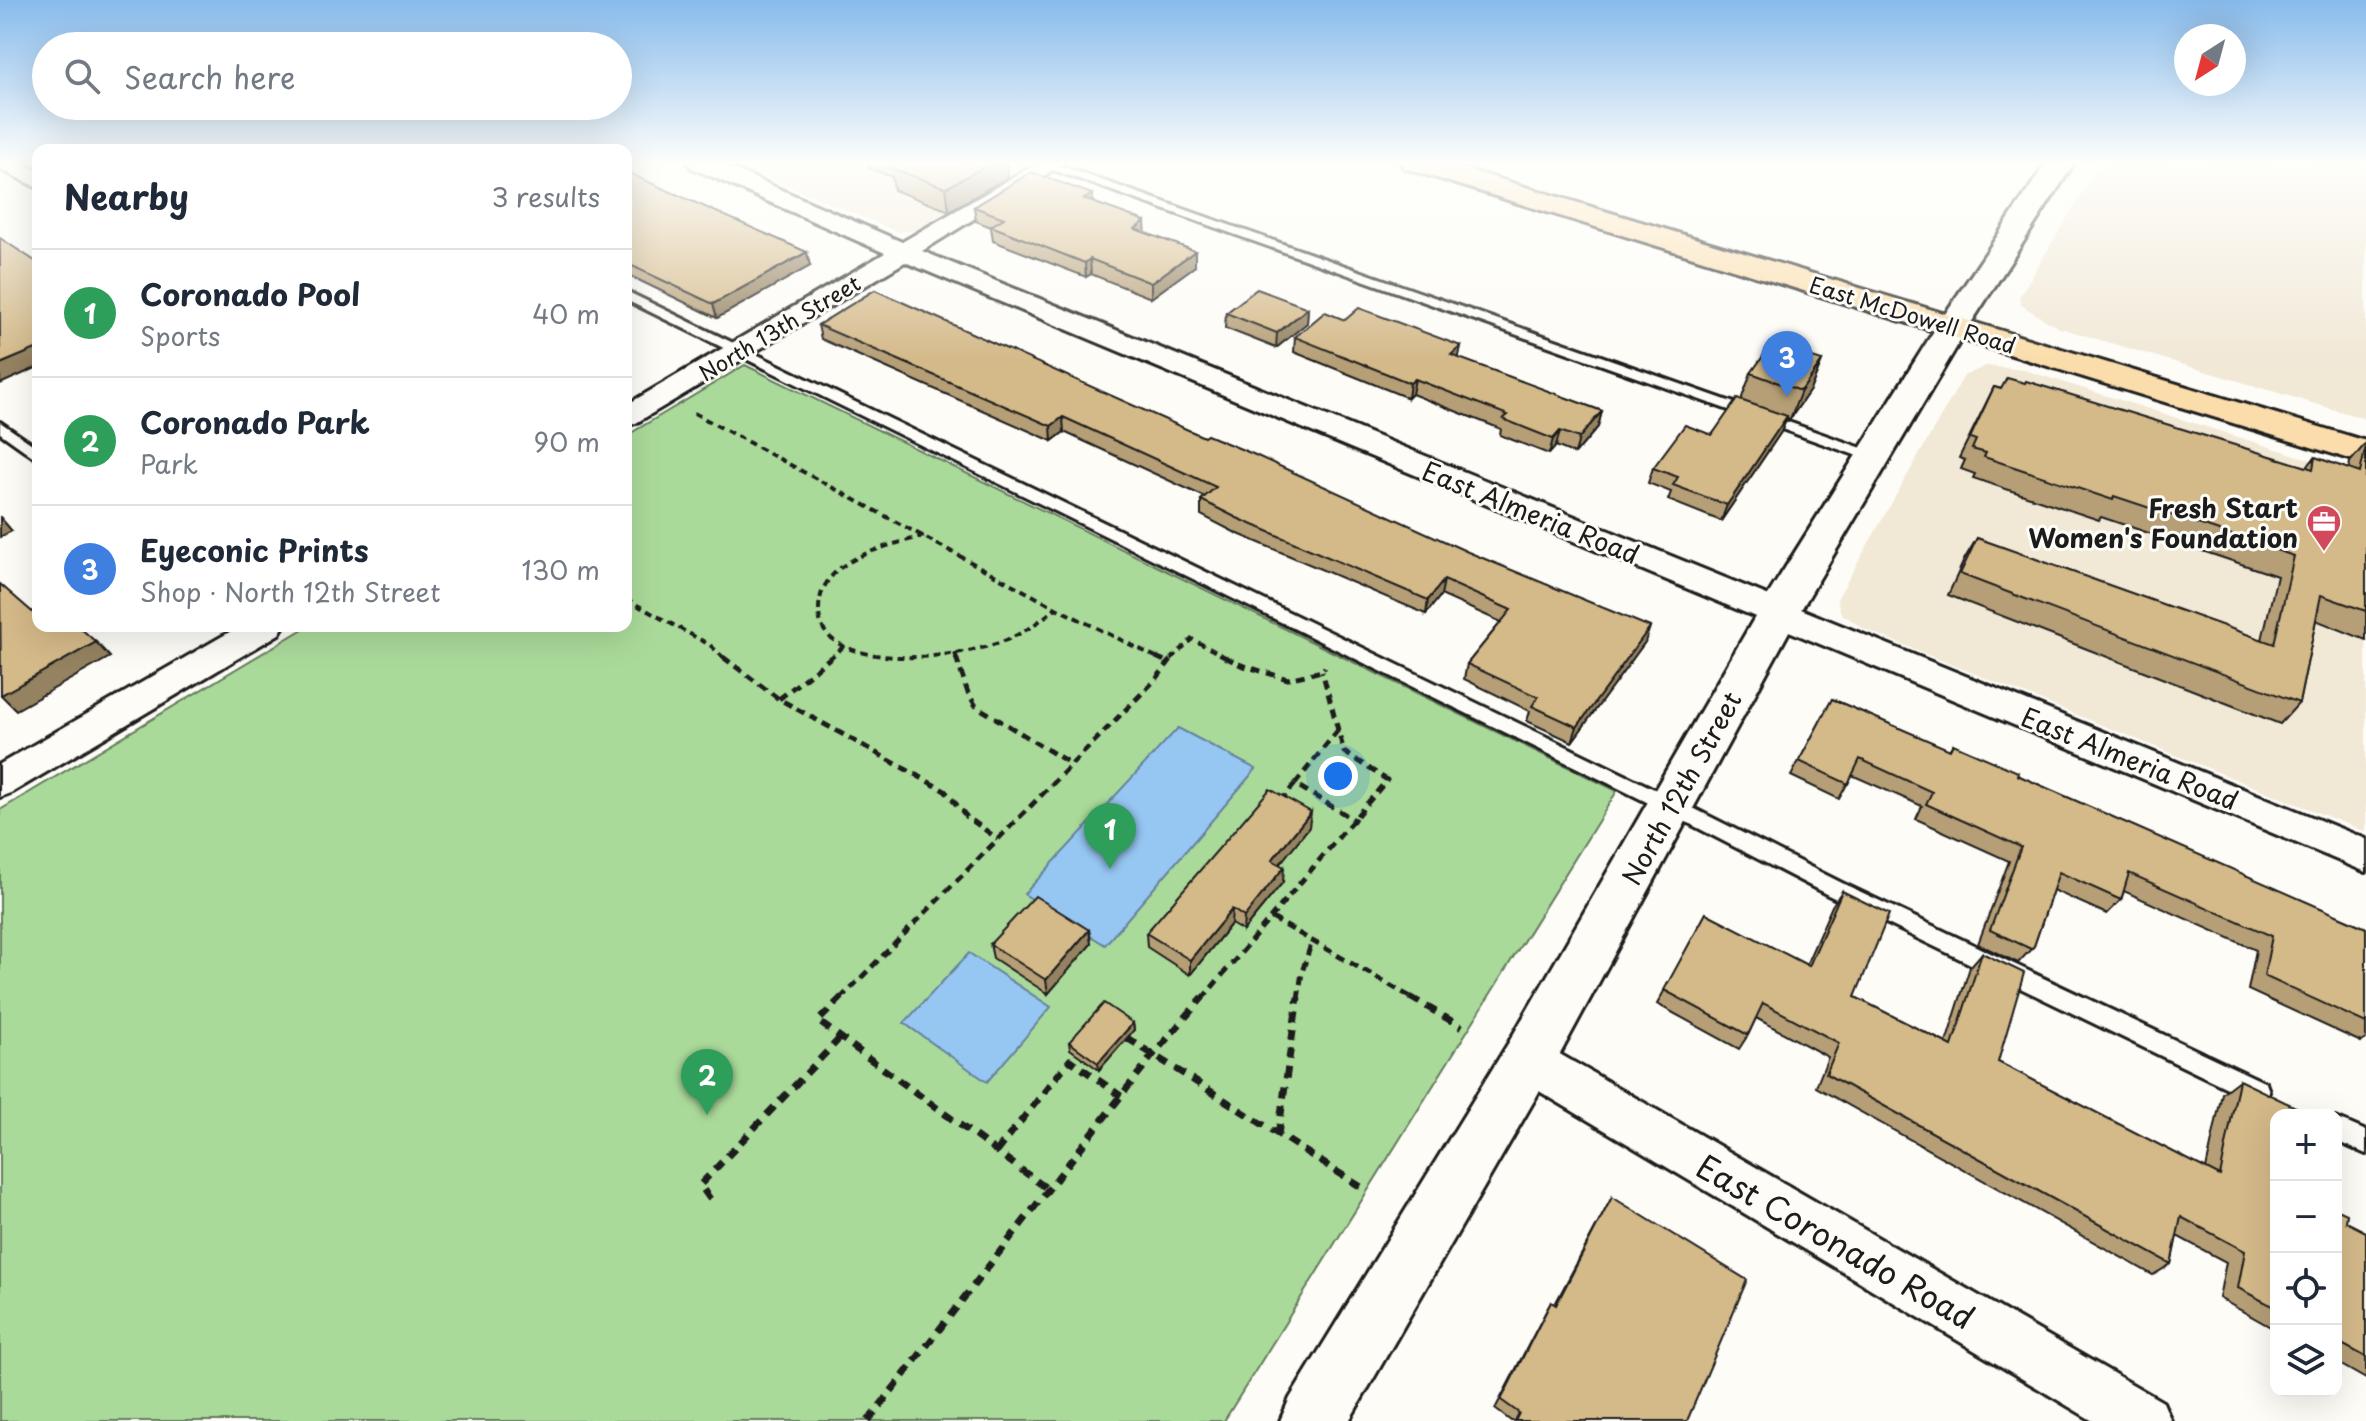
<!DOCTYPE html>
<html lang="en">
<head>
<meta charset="utf-8">
<style>
	:root { --surface:#fff; --page:#f2f2f3; --text:#1f2937; --muted:#747a83; --line:#e0e1e3; --accent:#7c3aed }
	body { margin:0; font-family:"Playpen Sans",sans-serif; background:var(--page); color:var(--text) }
	.controls { position:absolute; right:24px; bottom:24px; display:grid; overflow:hidden; border-radius:16px; box-shadow:0 8px 32px #0002 }
	.controls button { width:72px; height:72px; display:grid; place-items:center; padding:0; border:0; border-bottom:2px solid var(--line); background:var(--surface); color:var(--text); font:40px sans-serif }
	.compass { position:absolute; left:2174px; top:24px; width:72px; height:72px; border-radius:50%; background:var(--surface); box-shadow:0 8px 32px #0002; rotate:216deg }
	.you { position:absolute; left:1338px; top:776px; width:28px; height:28px; margin:-20px; border:6px solid #fff; border-radius:50%; background:#1a73e8; box-shadow:0 0 0 12px #1a73e833 }
	.badge { display:grid; place-items:center; width:52px; height:52px; border-radius:50%; background:var(--accent); color:#fff; font-size:26px; font-weight:700 }
	.pin { position:absolute; translate:-50% -66px; filter:drop-shadow(0 2px 4px #0008) }
	.pin::after { content:''; position:absolute; top:42px; width:28px; height:24px; background:inherit; clip-path:polygon(0 0,100% 0,50% 100%) }
	.list { margin:0; padding:0; list-style:none }
	h2 { display:flex; justify-content:space-between; align-items:center; height:104px; margin:0; padding:0 32px; font-size:34px }
	h2 small { font-size:26px; font-weight:400; color:var(--muted) }
	.list li { display:grid; grid-template-columns:52px 1fr auto; gap:24px; align-items:center; box-sizing:border-box; height:128px; padding:0 32px; border-top:2px solid var(--line) }
	.list b { display:block; font-size:30px; white-space:nowrap }
	.list p { margin:0; font-size:26px; white-space:nowrap; color:var(--muted) }
	.list em { font-size:26px; font-style:normal; color:var(--muted) }
	.icon { flex:none; width:44px; height:44px; fill:none; stroke:currentColor; stroke-width:2; stroke-linecap:round; stroke-linejoin:round }
	.map { position:relative; flex:none; width:2366px; height:1421px; overflow:hidden }
	.search { position:absolute; background:var(--surface); box-shadow:0 8px 32px #0002; left:32px; top:32px; width:600px; height:88px; display:flex; align-items:center; gap:20px; box-sizing:border-box; padding:0 28px; border-radius:44px; color:var(--muted); font-size:30px }
	.panel { position:absolute; background:var(--surface); box-shadow:0 8px 32px #0002; left:32px; top:144px; width:600px; height:488px; border-radius:16px }
	.map>svg:first-child { display:block }
</style>
</head>
<body>
<div class="map">
<svg width="2366" height="1421" viewBox="0 0 2366 1421">
	<rect width="100%" height="100%" fill="#fdfcf7"/>
	<filter id="ink" filterUnits="userSpaceOnUse"><feTurbulence type="fractalNoise" baseFrequency=".0125" numOctaves="2"/><feDisplacementMap in="SourceGraphic" scale="16" xChannelSelector="R" yChannelSelector="G"/><feConvolveMatrix kernelMatrix="1 2 1 2 8 2 1 2 1" color-interpolation-filters="sRGB"/></filter>
	<g filter="url(#ink)">
		<g fill="#f1e8d6">
			<polygon points="732,162 1033,162 920,230 898,232"/>
			<polygon points="2101,162 2366,162 2366,419 2057,327 2021,305 2019,297"/>
			<polygon points="1986,366 2024,370 2366,477 2366,832 1864,629 1841,613 1837,599 1964,376"/>
		</g>
		<polygon fill="#aada9a" stroke="#637b5b" stroke-width="2" points="745,365 1617,791 1224,1421 0,1421 0,810 308,626 626,626 626,436"/>
		<g fill="#96c6f2" stroke="#65829c" stroke-width="2">
			<polygon points="1178,728 1256,769 1105,945 1024,894"/>
			<polygon points="969,953 1051,1007 987,1082 904,1023"/>
		</g>
		<g fill="none" stroke-linecap="round" stroke-linejoin="round">
			<defs>
				<g id="lane">
					<polygon points="1045,163 1053,163 1879,454 1881,457 1874,462 1869,460 1045,167"/>
					<polygon points="626,291 1679,801 1842,883 2266,1083 2269,1091 2266,1099 2258,1102 2250,1099 1828,895 1665,811 626,300"/>
					<polygon points="0,422 38,448 38,460 0,433"/>
					<polygon points="2336,1118 2366,1131 2366,1154 2336,1141"/>
				</g>
				<g id="street">
					<polygon points="0,162 21,162 38,171 38,188 0,169"/>
					<polygon points="687,162 717,162 902,242 1039,162 1066,162 922,251 2366,839 2366,872 905,262 636,423 626,426 626,405 885,253 690,167"/>
					<polygon points="240,626 284,626 279,634 13,792 0,797 0,764"/>
					<polygon points="1528,1039 1544,1045 2163,1402 2171,1421 2093,1421 1512,1075 1506,1060 1512,1045"/>
				</g>
				<polygon id="secondary" points="2047,162 2075,162 1969,326 1799,613 1547,1078 1349,1421 1280,1421 1290,1398 1509,1042 1763,603 1937,326"/>
				<polygon id="primary" points="1400,162 1443,162 2366,441 2366,464 1404,168"/>
			</defs>
			<use href="#lane" stroke="#1c1c1c" stroke-width="6"/>
			<use href="#street" stroke="#1c1c1c" stroke-width="6"/>
			<use href="#secondary" stroke="#1c1c1c" stroke-width="6"/>
			<use href="#primary" stroke="#1c1c1c" stroke-width="6"/>
			<g stroke="#1c1c1c" stroke-width="4" stroke-dasharray="7 5" stroke-linecap="butt">
				<polyline points="694,413 1056,608 1160,659"/>
				<path d="M924 536C884 547 818 559 819 611 819 624 825 635 836 642 875 667 963 657 1004 641 1024 633 1040 621 1056 608"/>
				<polyline points="626,599 710,645 725,659"/>
				<polyline points="955,653 957,659"/>
				<polyline points="829,659 843,647"/>
				<polyline points="1171,659 1192,639 1229,659"/>
			</g>
			<g stroke="#1c1c1c" stroke-width="5" stroke-dasharray="9 6" stroke-linecap="butt">
				<polyline points="723,657 779,699 945,791 967,817 998,839"/>
				<polyline points="956,657 968,693 976,706 1071,764"/>
				<polyline points="1156,657 1167,662"/>
				<polyline points="1225,657 1241,665 1288,679 1322,671 1325,667"/>
				<polyline points="779,699 831,657"/>
				<polyline points="1338,730 1295,784 1356,821"/>
				<polyline points="1280,802 1295,784"/>
				<polyline points="1272,918 1414,999"/>
				<polyline points="840,999 1157,678 1173,657"/>
				<polyline points="1202,999 1387,780 1344,752 1322,671"/>
				<polyline points="1298,999 1302,972 1312,941"/>
			</g>
			<g stroke="#1c1c1c" stroke-width="7" stroke-dasharray="11 8" stroke-linecap="butt">
				<polyline points="842,997 818,1021 1049,1190"/>
				<polyline points="1410,997 1462,1027"/>
				<polyline points="1127,1038 1361,1187"/>
				<polyline points="1278,1135 1298,997"/>
				<polyline points="996,1152 1070,1060 1121,1096"/>
				<polyline points="710,1199 700,1185 840,1038"/>
				<polyline points="868,1421 1153,1055 1203,997"/>
			</g>
			<use href="#lane" fill="#fdfcf7" fill-rule="evenodd"/>
			<use href="#street" fill="#fdfcf7" fill-rule="evenodd"/>
			<use href="#secondary" fill="#fdfcf7" fill-rule="evenodd"/>
			<use href="#primary" fill="#faddab" fill-rule="evenodd"/>
		</g>
		<g fill="#b69f76" stroke="#1c1c1c" stroke-width="2">
			<polygon points="867,162 1006,162 1008,177 949,211 894,190 892,177 869,168"/>
			<polygon points="626,172 810,266 717,318 626,274"/>
			<polygon points="1092,194 1093,202 1146,233 1195,266 1151,298 1091,274 1086,277 993,241 991,227 976,221 974,207"/>
			<polygon points="875,290 1645,642 1572,742 1527,721 1530,711 1464,679 1467,664 1501,622 1441,595 1426,614 1236,533 1201,515 1201,500 1205,497 1064,432 1052,441 821,339 818,325"/>
			<polygon points="1308,308 1307,323 1276,348 1225,328 1226,313"/>
			<polygon points="1345,320 1461,346 1458,358 1602,411 1598,427 1575,454 1556,446 1549,454 1500,435 1501,429 1412,394 1408,398 1294,352 1295,337"/>
			<polygon points="1822,361 1810,390 1790,419 1787,418 1781,432 1721,521 1668,500 1671,492 1648,483 1653,468 1712,435 1741,400 1751,373"/>
			<polygon points="1994,387 2307,467 2315,457 2349,469 2350,462 2366,443 2366,640 2316,620 2299,703 2280,724 1948,595 1965,558 1977,538 2262,640 2277,576 2101,517 2099,520 1973,478 1975,474 1961,469 1965,460 1959,458"/>
			<polygon points="1832,699 1949,750 1953,744 2017,775 2366,928 2366,1039 2361,1042 2248,990 2256,950 2124,891 2121,900 2107,914 2053,890 2034,946 2018,963 1978,944 2009,861 1916,819 1922,806 1852,775 1839,799 1791,776"/>
			<polygon points="1309,827 1279,864 1283,882 1243,931 1231,924 1190,975 1147,947 1146,933"/>
			<polygon points="1842,891 1855,997 1946,1043 1970,967 1982,953 1998,1062 2206,1169 2222,1093 2239,1080 2276,1115 2276,1330 2219,1298 2226,1262 2177,1236 2171,1264 2153,1275 1816,1087 1828,1057 1756,1018 1748,1035 1739,1049 1657,1004 1706,913 1806,965 1832,906"/>
			<polygon points="1089,930 1091,944 1048,994 993,958 990,944"/>
			<polygon points="1133,1023 1134,1030 1099,1070 1070,1049 1069,1042"/>
			<polygon points="1612,1197 1687,1421 1511,1421 1495,1409 1545,1313 1551,1302 1555,1304"/>
			<polygon points="2336,1209 2346,1222 2366,1232 2366,1379 2336,1362"/>
		</g>
		<g fill="#948260" stroke="#1c1c1c" stroke-width="2">
			<polygon points="984,162 1006,162 1008,177 949,211 946,188"/>
			<polygon points="1092,194 1093,208 1084,199"/>
			<polygon points="1145,221 1146,236 1135,229"/>
			<polygon points="1195,251 1195,266 1151,298 1151,283"/>
			<polygon points="807,252 810,266 717,318 713,304"/>
			<polygon points="1090,259 1091,274 1086,277 1085,263"/>
			<polygon points="1308,308 1307,323 1276,348 1277,333"/>
			<polygon points="1461,346 1458,361 1451,355"/>
			<polygon points="38,348 38,367 0,384 0,364"/>
			<polygon points="1822,361 1810,390 1790,419 1801,391"/>
			<polygon points="1415,379 1412,394 1408,398 1410,383"/>
			<polygon points="1602,411 1598,427 1575,454 1579,438"/>
			<polygon points="1787,416 1781,432 1721,521 1727,505"/>
			<polygon points="1063,417 1064,432 1052,441 1051,426"/>
			<polygon points="1560,431 1556,446 1549,454 1553,439"/>
			<polygon points="0,517 12,531 0,537"/>
			<polygon points="1444,580 1441,595 1426,614 1428,600"/>
			<polygon points="1650,627 1645,642 1572,742 1577,727"/>
			<polygon points="96,642 110,657 16,710 1,695"/>
			<polygon points="1311,812 1309,827 1271,875 1272,860"/>
			<polygon points="1284,867 1283,882 1243,931 1244,917"/>
			<polygon points="1232,909 1231,924 1190,975 1190,960"/>
			<polygon points="1089,930 1091,944 1048,994 1046,980"/>
			<polygon points="1133,1023 1134,1030 1099,1070 1098,1063"/>
		</g>
		<g fill="#d4b989" stroke="#1c1c1c" stroke-width="2">
			<polygon points="901,162 993,162 946,188 890,168"/>
			<polygon points="626,172 807,252 713,304 626,263"/>
			<polygon points="1031,172 1092,194 1084,199 1145,221 1135,229 1195,251 1151,283 1090,259 1085,263 991,226 1004,218 974,207"/>
			<polygon points="0,238 38,263 38,348 0,364"/>
			<polygon points="1257,289 1308,308 1277,333 1226,313"/>
			<polygon points="875,290 1204,437 1207,435 1253,454 1468,552 1650,627 1577,727 1532,706 1538,697 1467,664 1511,610 1444,580 1428,600 1237,518 1201,500 1216,487 1063,417 1051,426 818,325"/>
			<polygon points="1359,308 1461,346 1451,355 1602,411 1579,438 1560,431 1553,439 1503,419 1508,415 1415,379 1410,383 1295,337 1325,312 1345,320"/>
			<polygon points="1771,345 1822,361 1801,391 1751,373"/>
			<polygon points="2007,378 2025,383 2026,381 2313,469 2315,457 2360,473 2366,446 2366,611 2321,595 2299,703 1960,574 1977,538 2274,644 2294,556 2114,496 2113,500 1984,457 1986,453 1972,449 1976,440 1970,438 1994,387 2001,389"/>
			<polygon points="1737,399 1787,416 1727,505 1673,485 1678,477 1653,468 1685,425 1712,435"/>
			<polygon points="0,584 38,617 38,626 78,626 96,642 1,695"/>
			<polygon points="1832,699 1950,750 1953,744 2018,772 2017,775 2366,928 2366,1023 2264,976 2272,936 2129,873 2121,900 2059,872 2034,946 2031,949 1990,930 2021,847 1926,804 1932,792 1860,759 1848,784 1799,761"/>
			<polygon points="1270,789 1311,812 1272,860 1284,867 1244,917 1232,909 1190,960 1146,933"/>
			<polygon points="1842,891 1889,914 1855,997 1952,1046 1982,953 2024,973 1998,1062 2220,1176 2239,1080 2312,1115 2276,1115 2276,1308 2238,1288 2245,1251 2181,1217 2171,1264 1826,1074 1839,1043 1763,1003 1748,1035 1664,990 1706,913 1809,966"/>
			<polygon points="1035,896 1089,930 1046,980 990,944"/>
			<polygon points="1104,1003 1133,1023 1098,1063 1069,1042"/>
			<polygon points="1612,1197 1747,1280 1687,1421 1515,1421 1519,1413 1501,1400 1551,1302 1556,1305"/>
			<polygon points="2336,1209 2347,1214 2346,1222 2366,1232 2366,1357 2336,1341"/>
		</g>
	</g>
	<linearGradient id="sky" x2="0" y2="1"><stop stop-color="#87bbec"/><stop offset="0.45" stop-color="#fefefb"/><stop offset="1" stop-color="#fefefb" stop-opacity="0"/></linearGradient>
	<rect width="2366" height="361" fill="url(#sky)"/>
	<defs>
		<symbol id="office-pin" viewBox="-11 -11 22 30"><path d="M0 17L-7.5 6A9.5 9.5 0 1 1 7.5 6Z" fill="#d1495b" stroke="#fdfcf7"/><path d="M-6-3h4V-5.5h4V-3h4V5H-6ZM-1-4.5V-3h2v-1.5ZM-6 0V1H6V0Z" fill="#fff"/></symbol>
	</defs>
	<g fill-rule="evenodd">
		<use href="#office-pin" x="2304" y="502" width="40" height="54"/>
	</g>
	<g text-anchor="middle" dominant-baseline="central" stroke-width="6" stroke-linejoin="round" paint-order="stroke">
		<g font-size="22" fill="#1c1c1c" stroke="#fdfcf7">
			<text transform="translate(1913 314) rotate(17)">East McDowell Road</text>
			<text transform="translate(779 327) rotate(-31)">North 13th Street</text>
		</g>
		<g font-size="26" font-weight="bold" fill="#1c1c1c" stroke="#fdfcf7" text-anchor="end">
			<text x="2298" y="507">Fresh Start<tspan x="2298" dy="30">Women's Foundation</tspan></text>
		</g>
		<g font-size="26" fill="#1c1c1c" stroke="#fdfcf7">
			<text transform="translate(1531 512) rotate(22)">East Almeria Road</text>
			<text transform="translate(2130 758) rotate(22)">East Almeria Road</text>
			<text transform="translate(1681 788) rotate(-61)">North 12th Street</text>
		</g>
		<g font-size="32" fill="#1c1c1c" stroke="#fdfcf7">
			<text transform="translate(1836 1241) rotate(30)">East Coronado Road</text>
		</g>
	</g>
</svg>
<div class="controls">
<button>+</button>
<button>−</button>
<button><svg class="icon" aria-label="locate" viewBox="0 0 24 24"><circle cx="12" cy="12" r="6"/><path d="M12 2v4M12 18v4M2 12h4M18 12h4"/></svg></button>
<button><svg class="icon" aria-label="layers" viewBox="0 0 24 24"><path d="M12 4l9 5-9 5-9-5zM3 14l9 5 9-5"/></svg></button>
</div>
<svg class="compass" viewBox="-18 -18 36 36"><path d="M0-13l5 13h-10z" fill="#e53935"/><path d="M0 13l5-13h-10z" fill="#747a83"/></svg>
<div class="you"></div>
<div class="pin badge" style="left:1110px;top:869px;background:#2e9e5b">1</div>
<div class="pin badge" style="left:707px;top:1115px;background:#2e9e5b">2</div>
<div class="pin badge" style="left:1787px;top:397px;background:#3f7fe0">3</div>
<div class="search"><svg class="icon" aria-label="search" viewBox="0 0 24 24"><circle cx="10" cy="10" r="6"/><path d="M15 15l6 6"/></svg>Search here</div>
<section class="panel">
<h2>Nearby<small>3 results</small></h2>
<ul class="list">
<li><span class="badge" style="background:#2e9e5b">1</span><div><b>Coronado Pool</b><p>Sports</p></div><em>40 m</em></li>
<li><span class="badge" style="background:#2e9e5b">2</span><div><b>Coronado Park</b><p>Park</p></div><em>90 m</em></li>
<li><span class="badge" style="background:#3f7fe0">3</span><div><b>Eyeconic Prints</b><p>Shop · North 12th Street</p></div><em>130 m</em></li>
</ul>
</section>
</div>
</body>
</html>
